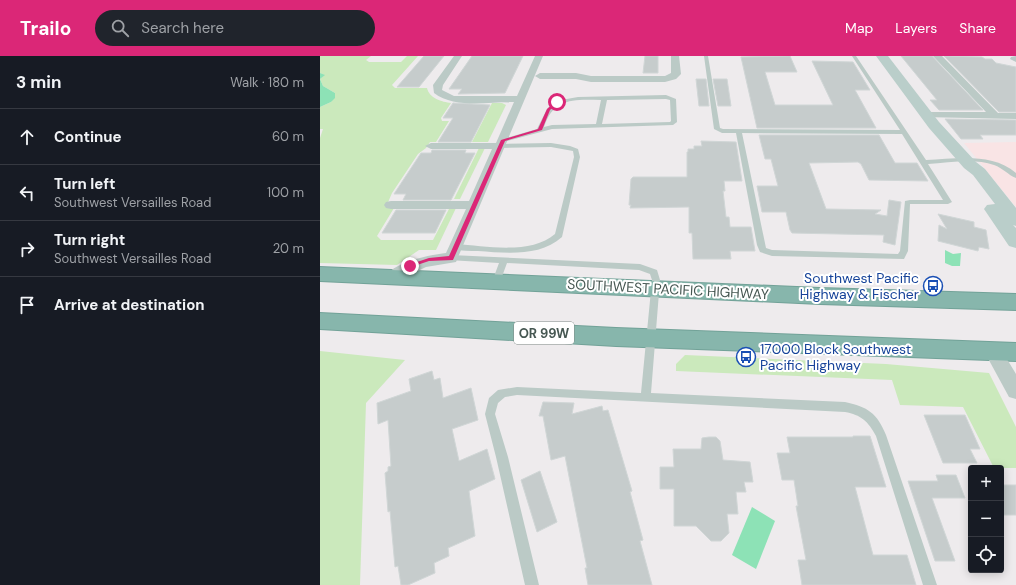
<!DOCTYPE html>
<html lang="en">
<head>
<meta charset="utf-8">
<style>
	:root { --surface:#171b24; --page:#20242c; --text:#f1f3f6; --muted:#9ea1a6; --line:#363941; --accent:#db2777 }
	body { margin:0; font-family:"DM Sans",sans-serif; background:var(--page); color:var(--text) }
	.controls { position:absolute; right:12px; bottom:12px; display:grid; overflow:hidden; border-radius:4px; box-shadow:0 2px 10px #0003 }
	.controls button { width:36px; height:36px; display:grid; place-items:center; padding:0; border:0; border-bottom:1px solid var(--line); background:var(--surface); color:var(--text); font:20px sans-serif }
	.stop { position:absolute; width:12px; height:12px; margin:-9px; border:3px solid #db2777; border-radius:50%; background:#fff }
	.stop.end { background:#db2777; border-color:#fff; box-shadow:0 1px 4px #0008 }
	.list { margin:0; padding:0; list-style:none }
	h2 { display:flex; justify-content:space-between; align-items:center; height:52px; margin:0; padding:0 16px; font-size:17px }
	h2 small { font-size:13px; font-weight:400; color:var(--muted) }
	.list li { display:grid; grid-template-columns:26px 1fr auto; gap:12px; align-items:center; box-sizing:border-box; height:56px; padding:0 16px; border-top:1px solid var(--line) }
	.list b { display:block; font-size:15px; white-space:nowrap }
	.list p { margin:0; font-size:13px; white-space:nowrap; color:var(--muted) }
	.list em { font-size:13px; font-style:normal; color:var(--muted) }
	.icon { flex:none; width:22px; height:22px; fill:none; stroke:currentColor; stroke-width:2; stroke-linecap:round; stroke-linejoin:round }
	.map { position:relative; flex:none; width:696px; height:529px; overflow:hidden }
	header { display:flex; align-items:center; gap:24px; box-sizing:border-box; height:56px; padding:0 20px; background:var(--accent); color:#fff }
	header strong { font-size:19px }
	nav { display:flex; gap:22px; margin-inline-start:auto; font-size:14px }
	.search { width:280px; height:36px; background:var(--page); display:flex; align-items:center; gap:10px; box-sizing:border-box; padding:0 14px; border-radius:22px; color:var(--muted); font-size:15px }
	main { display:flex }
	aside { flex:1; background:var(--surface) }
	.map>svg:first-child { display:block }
</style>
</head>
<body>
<header>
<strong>Trailo</strong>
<div class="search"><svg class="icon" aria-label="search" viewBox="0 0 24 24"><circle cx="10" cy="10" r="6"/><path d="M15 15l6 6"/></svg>Search here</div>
<nav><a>Map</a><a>Layers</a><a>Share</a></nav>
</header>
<main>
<aside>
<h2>3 min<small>Walk · 180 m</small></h2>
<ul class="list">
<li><svg class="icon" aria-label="ahead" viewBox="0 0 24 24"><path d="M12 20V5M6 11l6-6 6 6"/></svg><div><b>Continue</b></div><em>60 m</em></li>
<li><svg class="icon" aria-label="left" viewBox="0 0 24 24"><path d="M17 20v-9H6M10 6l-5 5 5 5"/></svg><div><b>Turn left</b><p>Southwest Versailles Road</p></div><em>100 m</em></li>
<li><svg class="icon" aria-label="right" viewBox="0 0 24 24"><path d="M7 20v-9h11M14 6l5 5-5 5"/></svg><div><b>Turn right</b><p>Southwest Versailles Road</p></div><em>20 m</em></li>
<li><svg class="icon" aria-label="arrive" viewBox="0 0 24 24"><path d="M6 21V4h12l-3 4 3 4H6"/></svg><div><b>Arrive at destination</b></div></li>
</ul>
</aside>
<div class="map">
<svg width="696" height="529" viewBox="0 0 696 529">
	<rect width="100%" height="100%" fill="#eeebed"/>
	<polygon fill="#f9e4e5" points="696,86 696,151 644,87"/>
	<g fill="#cbe9bc">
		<path d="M0 0H51L46 4 49 6H81L87 0H98L72 29 75 32H107C109 42 122 46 131 47L121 62 122 65H129L116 86H110L106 92 98 98 72 137 66 151 74 152 57 180 61 184H113L130 151 136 152 116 194H99L77 209 0 207V82L3 73H0V51L11 46 15 37 3 30 0 23 4 19 0 17Z"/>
		<polygon points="172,47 182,47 186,49 168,86 152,86"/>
		<polygon points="159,92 165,92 140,143 134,143"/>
		<polygon points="0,295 85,304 46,347 40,529 0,529"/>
		<polygon points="365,299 566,308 669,317 696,371 696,412 674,412 643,351 580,349 572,324 356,315 356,308"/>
	</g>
	<g fill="#8de2b6">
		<polygon points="0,17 5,19 0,23 3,30 15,37 15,42 11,46 0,51"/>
		<polygon points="625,194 633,198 641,197 640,210 632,210 625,207"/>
		<polygon points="432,451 455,465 436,513 412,499"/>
	</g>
	<g fill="#c6cccc" stroke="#d0d6d6">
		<polygon points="104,0 124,0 99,31 77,31"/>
		<polygon points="152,0 203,0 185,37 138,38 142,33 129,33"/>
		<polygon points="325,0 338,0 338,17 323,17"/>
		<polygon points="470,0 477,16 445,16 455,49 513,49 492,5 533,6 550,34 535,34 556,72 437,72 421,1"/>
		<polygon points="581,0 612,0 663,54 619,54 610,44 617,44"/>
		<polygon points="624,0 662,1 665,3 672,3 676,7 696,11 696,56 679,56"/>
		<polygon points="376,23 386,23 389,50 379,50"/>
		<polygon points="393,23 407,23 411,50 398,50"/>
		<polygon points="133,47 170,49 151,86 118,86 133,62 123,62"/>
		<polygon points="625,63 696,64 696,79 660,79 663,83 641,83"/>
		<polygon points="439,79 559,79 575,107 597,107 608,125 549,124 541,108 538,106 489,107 506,153 561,154 555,158 567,160 569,144 581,146 575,189 563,186 564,179 472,177 470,174 466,156 442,156 437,130 458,130 451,103 445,103"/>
		<polygon points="381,85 416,86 422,125 404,125 405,135 403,135 406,161 409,161 410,171 431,171 435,195 410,195 411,203 373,203 372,177 369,177 369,151 310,152 311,149 309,149 311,123 313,121 367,121 367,96 368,96 368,93 374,93 374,90 382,90"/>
		<polygon points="112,94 146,94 145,97 155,97 131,144 83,144 86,138 74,138 101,97 111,97"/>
		<polygon points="76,154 126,154 115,177 62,177"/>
		<polygon points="618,158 654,166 654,171 666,174 669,193 659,191 658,195 618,185 619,169 627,173"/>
		<polygon points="112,315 114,324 120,322 123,342 151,332 158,364 132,373 139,405 167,393 175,423 149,435 155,480 128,492 129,500 114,507 115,517 88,529 81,529 78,510 75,511 70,455 68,456 65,417 68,415 68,411 71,410 68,364 58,368 57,347 91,335 89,323"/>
		<polygon points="223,346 254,347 252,358 282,350 283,355 288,354 312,435 310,436 323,484 320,485 332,529 268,529 265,512 267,512 245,400 231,404 223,360 219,360"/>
		<polygon points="604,359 645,359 660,393 650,393 657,407 623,407"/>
		<polygon points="533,380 550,380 566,431 535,431 553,499 587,499 596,529 482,529 478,504 486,504 476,450 478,450 474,424 462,424 457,397 470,397 467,381 533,381"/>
		<polygon points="389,381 396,381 400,385 403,404 430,406 433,426 424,426 426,436 416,436 418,458 407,458 409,477 401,485 391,485 376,470 354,470 354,433 340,433 340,411 354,411 353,393 381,393 382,382"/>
		<polygon points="220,415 237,466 217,476 201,424"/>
		<polygon points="616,419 636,419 645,442 612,442 635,505 615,505 588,425 618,425"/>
		<rect x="681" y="429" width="15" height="30"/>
	</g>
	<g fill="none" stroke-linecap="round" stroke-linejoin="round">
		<defs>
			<g id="highway">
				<polygon points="0,211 500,232 696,238 696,254 500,248 0,225"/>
				<polygon points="0,257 296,272 696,287 696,305 296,290 0,273"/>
			</g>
		</defs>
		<use href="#highway" stroke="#72a298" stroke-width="2"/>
		<g fill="#bbcac6" fill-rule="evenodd">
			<path d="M384 0H388L400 72 403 73 580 74 532 0H536L606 104C636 103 671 96 696 117V122C688 119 683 112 674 109 654 102 629 107 608 108L632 146 628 148H590L588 195 584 203 452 200 440 196 437 189 416 77H402L394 73ZM422 77 582 78 623 144H590L585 145 580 195 578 198 452 194 446 192Z"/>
			<path d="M346 39 356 43 357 66 353 69 232 73 183 86 180 84 217 73 227 53 231 49 241 44 258 41ZM346 43 350 44 351 65 350 66 282 68 287 44ZM281 44 276 68 232 69 224 71C233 42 254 43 281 44Z"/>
			<path d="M231 87 250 90 258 93 260 101 242 181C220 201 186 197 158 195 150 195 141 195 133 193L132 191 133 189 136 188C166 190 211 199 235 178L254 101 253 95 231 91 180 92 177 90 180 88Z"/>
			<path d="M131 199 320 208 337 214 340 224 331 337 525 346C548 351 557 357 566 379L617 529H603L556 380C548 365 541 359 525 356L197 339 185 341 178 347 175 358 188 401 219 529H205L176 401 165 358 169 342 178 334 197 331 321 337 332 224 330 218 319 214 187 207 180 226 176 229 172 226 179 207 128 204 127 202Z"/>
		</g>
		<g fill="#bbcac6" fill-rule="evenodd">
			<path d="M134 0H142L123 29 122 34 134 40H197L215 0H223L136 206 106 211 73 227 67 225 65 221C74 206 109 199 126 197L146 153H71L66 152 64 149 66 146 71 145H149L172 93H111L105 90 111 87H176L194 46C169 46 135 53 114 37L113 29Z"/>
			<polygon points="351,0 359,0 361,18 356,23 345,26 271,26 256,23 220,23 215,20 220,17 256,17 271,20 345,20 351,17"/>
			<polygon points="613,0 622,0 678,57 696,57 696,63 603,61 602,59 603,57 607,56 666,56"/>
			<polygon points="696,0 696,6 690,3 691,1"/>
			<polygon points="673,288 679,290 696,318 696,343 689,341 664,295 667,290"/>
		</g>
		<polygon fill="#baceca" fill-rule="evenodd" points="556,0 568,0 619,66 656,106 665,113 696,152 696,170 693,169 696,172 696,192 689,190 664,153 667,149 675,148 653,119 644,112 609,72"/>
		<use href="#highway" fill="#87b6ac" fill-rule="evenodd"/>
	</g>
	<polygon fill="#db2777" points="235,46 239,46 230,54 222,74 185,85 133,204 109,205 88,212 88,209 109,202 129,200 181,84 218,73 227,53"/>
	<defs>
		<symbol id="bus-ring" viewBox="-11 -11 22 22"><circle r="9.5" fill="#fff" stroke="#1a4fb4" stroke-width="1.5"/><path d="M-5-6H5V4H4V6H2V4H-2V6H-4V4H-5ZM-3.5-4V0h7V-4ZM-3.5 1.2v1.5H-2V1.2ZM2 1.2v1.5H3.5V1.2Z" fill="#1a4fb4"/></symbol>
	</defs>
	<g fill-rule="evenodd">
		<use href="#bus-ring" x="602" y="219" width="22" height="22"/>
		<use href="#bus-ring" x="415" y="290" width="22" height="22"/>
	</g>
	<g text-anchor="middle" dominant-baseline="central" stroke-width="4" stroke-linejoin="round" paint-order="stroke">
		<rect fill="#fff" stroke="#7e8986" stroke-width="1" x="194" y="266" width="60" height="22" rx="3"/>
		<g font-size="13" font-weight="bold" fill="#465752">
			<text x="224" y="277">OR 99W</text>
		</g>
		<g font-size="14" fill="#164399" stroke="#fff" text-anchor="end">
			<text x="599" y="222">Southwest Pacific<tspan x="599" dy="16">Highway &amp; Fischer</tspan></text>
			<text x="440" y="293" text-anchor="start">17000 Block Southwest<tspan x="440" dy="16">Pacific Highway</tspan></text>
		</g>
		<g font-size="14" fill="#465752" stroke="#fff">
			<text transform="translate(348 233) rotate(3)">SOUTHWEST PACIFIC HIGHWAY</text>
		</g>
	</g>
</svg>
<div class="controls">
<button>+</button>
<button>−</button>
<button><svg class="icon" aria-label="locate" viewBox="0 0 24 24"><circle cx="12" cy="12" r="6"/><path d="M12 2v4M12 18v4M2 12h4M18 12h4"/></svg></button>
</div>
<div class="stop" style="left:237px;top:46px"></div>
<div class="stop end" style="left:90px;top:210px"></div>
</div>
</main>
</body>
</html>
